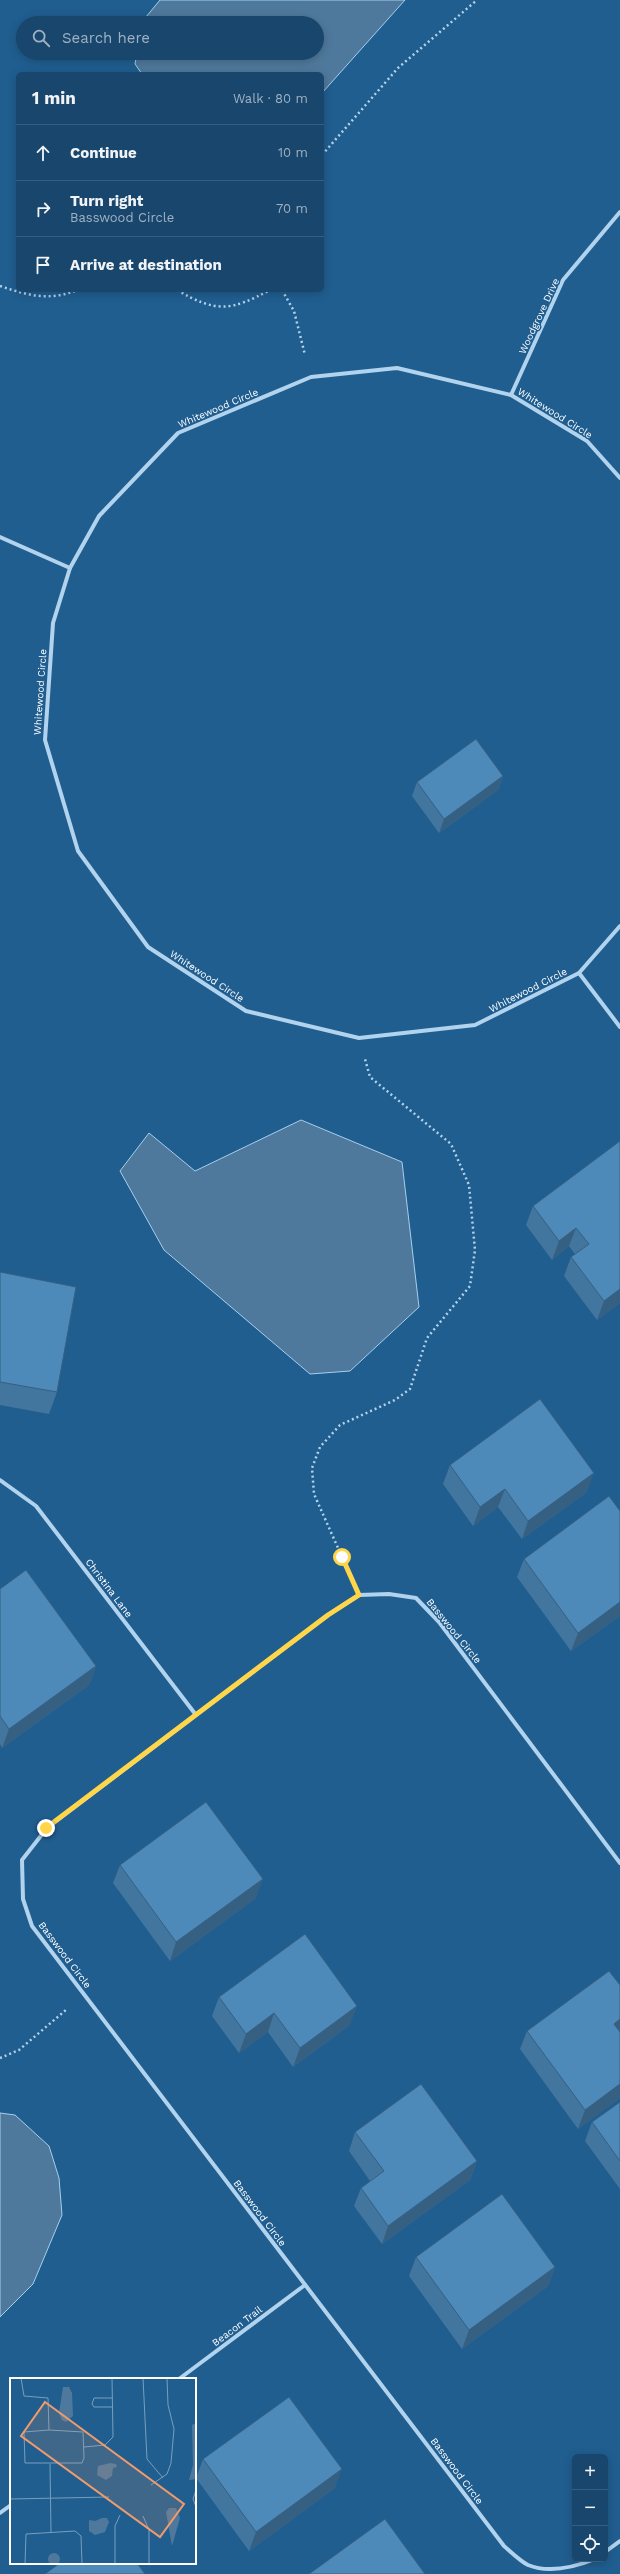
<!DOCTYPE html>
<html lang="en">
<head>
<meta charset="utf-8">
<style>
	:root { --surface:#18466c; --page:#255074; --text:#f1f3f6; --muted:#9fb1c2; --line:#365e7f }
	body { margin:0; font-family:"Work Sans",sans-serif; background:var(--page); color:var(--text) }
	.controls { position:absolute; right:12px; bottom:12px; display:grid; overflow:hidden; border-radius:6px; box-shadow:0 2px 10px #0003 }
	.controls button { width:36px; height:36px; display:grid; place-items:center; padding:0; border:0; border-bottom:1px solid var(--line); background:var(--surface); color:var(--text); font:20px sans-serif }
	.stop { position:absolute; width:12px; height:12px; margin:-9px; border:3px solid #ffd54a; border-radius:50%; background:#fff }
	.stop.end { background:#ffd54a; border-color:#fff; box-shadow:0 1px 4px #0008 }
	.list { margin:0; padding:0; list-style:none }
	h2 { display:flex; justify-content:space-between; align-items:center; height:52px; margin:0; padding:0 16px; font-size:17px }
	h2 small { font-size:13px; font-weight:400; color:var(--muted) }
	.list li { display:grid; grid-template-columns:26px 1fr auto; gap:12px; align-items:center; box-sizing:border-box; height:56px; padding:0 16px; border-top:1px solid var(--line) }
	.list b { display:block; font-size:15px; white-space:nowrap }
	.list p { margin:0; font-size:13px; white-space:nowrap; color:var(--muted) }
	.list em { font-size:13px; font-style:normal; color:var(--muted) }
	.icon { flex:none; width:22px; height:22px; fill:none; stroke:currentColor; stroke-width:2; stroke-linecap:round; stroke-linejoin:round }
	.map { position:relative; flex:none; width:620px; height:2574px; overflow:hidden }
	.search { position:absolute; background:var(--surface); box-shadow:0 2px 10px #0003; left:16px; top:16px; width:308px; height:44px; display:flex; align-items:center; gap:10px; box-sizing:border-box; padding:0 14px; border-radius:22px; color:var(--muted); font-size:15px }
	.panel { position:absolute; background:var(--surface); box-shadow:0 2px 10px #0003; left:16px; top:72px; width:308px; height:220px; border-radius:6px }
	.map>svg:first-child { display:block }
</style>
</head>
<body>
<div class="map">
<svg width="620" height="2574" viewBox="0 0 620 2574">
	<rect width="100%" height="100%" fill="#205e90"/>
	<g fill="#4f799c" stroke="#a5cfee">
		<polygon points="160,0 405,0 322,93 322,74 142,74 135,64 137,53 317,53 317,23 141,23"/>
		<polygon points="301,1120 402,1162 419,1307 350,1371 310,1374 164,1250 120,1171 149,1133 195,1171"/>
		<polygon points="0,2113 15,2115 49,2146 59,2178 62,2215 33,2284 0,2317"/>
	</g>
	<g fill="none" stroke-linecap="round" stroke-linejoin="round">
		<g stroke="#b1d3ed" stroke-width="2.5" stroke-dasharray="2 3" stroke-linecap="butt">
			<polyline points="322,155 398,68 477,0"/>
			<path d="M0 286C30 296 49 301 78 290"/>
			<path d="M177 290C216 313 231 311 270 290"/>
			<polyline points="282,290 294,311 305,355"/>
			<polyline points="350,1575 314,1494 312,1468 320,1447 340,1425 395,1400 410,1389 427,1338 470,1286 475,1250 469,1185 451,1144 370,1077 365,1059"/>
			<polyline points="0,2058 19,2050 67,2009"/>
		</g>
		<g stroke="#b1d3ed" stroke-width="4">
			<polyline points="511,395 563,280 620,212"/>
			<polyline points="620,478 587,441 511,395 397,368 311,377 178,433 99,516 70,568 53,623 45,740 78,851 148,947 246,1011 359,1038 475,1025 579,973 620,926"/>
			<polyline points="0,537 70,568"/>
			<polyline points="579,973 620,1027"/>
			<polyline points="0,1480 36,1506 196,1715"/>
			<polyline points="179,2379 305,2285"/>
			<polyline points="0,2513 11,2505"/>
			<polyline points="605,2552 620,2541"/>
			<path d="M595 2559C575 2567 550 2574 528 2565 520 2561 511 2552 504 2546L32 1926 23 1899 22 1860 47 1828 328 1615 359 1595 389 1594 416 1598 439 1622 620 1863"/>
		</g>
	</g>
	<g fill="#42769f">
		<polygon points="503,776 498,790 439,833 412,796 417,782"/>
		<polygon points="620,1141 620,1303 597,1320 564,1276 571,1257 575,1254 569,1246 552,1260 526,1225 533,1206"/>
		<polygon points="0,1272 57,1392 49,1414 0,1405"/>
		<polygon points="450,1465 587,1492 522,1539 498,1507 473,1526 443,1484"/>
		<polygon points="620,1511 620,1616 571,1651 517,1577 524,1559"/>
		<polygon points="0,1589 96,1666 89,1685 2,1748 0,1744"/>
		<polygon points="120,1865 256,1898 170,1961 113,1883"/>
		<polygon points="219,1997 350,2025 293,2067 268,2032 239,2053 212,2016"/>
		<polygon points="527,2031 620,2098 578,2129 520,2049"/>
		<polygon points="620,2102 620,2189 585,2141 592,2122"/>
		<polygon points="355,2132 477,2161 470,2180 382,2244 354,2206 361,2188 370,2181 349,2151"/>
		<polygon points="416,2257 555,2267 548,2286 462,2349 409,2276"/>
		<polygon points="203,2459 335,2488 249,2551 196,2478"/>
	</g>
	<g fill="#366082">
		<polygon points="503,776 498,790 439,833 444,819"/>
		<polygon points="576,1228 569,1246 552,1260 559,1241"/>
		<polygon points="620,1289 620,1303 597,1320 604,1301"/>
		<polygon points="594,1473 587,1492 522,1539 528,1521"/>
		<polygon points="505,1489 498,1507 473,1526 480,1507"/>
		<polygon points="620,1602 620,1616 571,1651 578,1633"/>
		<polygon points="96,1666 89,1685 2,1748 9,1729"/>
		<polygon points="263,1879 256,1898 170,1961 176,1942"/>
		<polygon points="357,2006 350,2025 293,2067 300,2048"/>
		<polygon points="274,2013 268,2032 239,2053 246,2034"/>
		<polygon points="620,2019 620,2033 614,2024"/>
		<polygon points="620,2084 620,2098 578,2129 585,2110"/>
		<polygon points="477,2161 470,2180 382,2244 388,2226"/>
		<polygon points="555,2267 548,2286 462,2349 469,2330"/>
		<polygon points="342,2469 335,2488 249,2551 256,2532"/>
	</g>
	<g fill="#4d89b9" stroke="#366082">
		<polygon points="476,739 503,776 444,819 417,782"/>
		<polygon points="620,1141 620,1289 604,1301 571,1257 589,1244 576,1228 559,1241 533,1206"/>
		<polygon points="0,1272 76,1287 57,1392 0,1382"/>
		<polygon points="540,1399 594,1473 528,1521 505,1489 480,1507 450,1465"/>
		<polygon points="609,1496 620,1511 620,1602 578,1633 524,1559"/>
		<polygon points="26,1570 96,1666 9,1729 0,1716 0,1589"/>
		<polygon points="206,1802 263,1879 176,1942 120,1865"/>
		<polygon points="305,1934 357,2006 300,2048 274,2013 246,2034 219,1997"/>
		<polygon points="609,1971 620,1985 620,2019 614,2024 620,2032 620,2084 585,2110 527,2031"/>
		<polygon points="421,2084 477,2161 388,2226 361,2188 384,2171 355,2132"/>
		<polygon points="620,2102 620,2161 592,2122"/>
		<polygon points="502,2194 555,2267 469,2330 416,2257"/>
		<polygon points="289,2397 342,2469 256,2532 203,2459"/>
		<polygon points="385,2519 425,2574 309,2574"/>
		<polygon points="60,2563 137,2563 145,2574 45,2574"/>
	</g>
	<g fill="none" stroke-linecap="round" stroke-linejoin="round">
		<polyline stroke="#ffd54a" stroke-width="5" points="46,1828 328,1615 359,1595 342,1557"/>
	</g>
	<g text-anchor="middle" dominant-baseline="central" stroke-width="3" stroke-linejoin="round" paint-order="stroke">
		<g font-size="10" fill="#fff" stroke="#205e90">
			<text transform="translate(539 316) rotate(-65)">Woodgrove Drive</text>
			<text transform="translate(218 408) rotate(-23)">Whitewood Circle</text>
			<text transform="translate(555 413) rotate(32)">Whitewood Circle</text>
			<text transform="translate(40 692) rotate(-86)">Whitewood Circle</text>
			<text transform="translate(207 976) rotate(33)">Whitewood Circle</text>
			<text transform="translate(528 990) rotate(-27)">Whitewood Circle</text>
			<text transform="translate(109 1588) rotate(53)">Christina Lane</text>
			<text transform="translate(454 1631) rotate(51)">Basswood Circle</text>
			<text transform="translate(65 1955) rotate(53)">Basswood Circle</text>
			<text transform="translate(260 2213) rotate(53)">Basswood Circle</text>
			<text transform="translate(237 2326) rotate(-37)">Beacon Trail</text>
			<text transform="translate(457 2471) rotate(53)">Basswood Circle</text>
		</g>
	</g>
	<g transform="translate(10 2378)">
		<rect width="186" height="186" fill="#205e90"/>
		<path d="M53 9H59L62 15 63 38 56 44 52 42 49 35ZM186 45V101L179 102 183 87 182 47ZM100 85 106 86 107 89 103 90 102 98 96 102 87 97 88 88ZM159 130H166L170 140 162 168 156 134ZM92 140H97L99 144 95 154 85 157 79 153V142L85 143ZM38 181a6 6 0 1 1 12 0a6 6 0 1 1-12 0Z" fill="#4f799c"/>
		<path fill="none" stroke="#799ebc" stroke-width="1" d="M11 0 14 18 38 20 39 52M133 0 137 81 153 100M103 20H84L82 26 84 29H103M39 52 73 54 74 80 72 85H15L14 54ZM74 69 95 67 103 59 102 0M40 86 41 154M141 107 157 96 161 85 164 51 158 27 157 0M186 112 183 121 186 129M0 121 99 119M133 138 139 152V186M15 186 16 156 65 153 71 158 72 186M105 186V148L110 137"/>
		<path fill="#f19b6d" fill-opacity="0.15" stroke="#f19b6d" stroke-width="2" d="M35 24 174 126 150 159 11 58Z"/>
		<rect width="186" height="186" fill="none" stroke="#fff" stroke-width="2"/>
	</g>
</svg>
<div class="controls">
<button>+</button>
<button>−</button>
<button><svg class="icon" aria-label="locate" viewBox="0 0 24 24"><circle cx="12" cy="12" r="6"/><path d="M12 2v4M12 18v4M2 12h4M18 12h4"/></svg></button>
</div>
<div class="stop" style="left:342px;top:1557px"></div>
<div class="stop end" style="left:46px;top:1828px"></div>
<div class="search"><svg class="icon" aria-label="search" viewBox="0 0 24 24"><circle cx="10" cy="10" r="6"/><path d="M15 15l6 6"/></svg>Search here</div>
<section class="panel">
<h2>1 min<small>Walk · 80 m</small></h2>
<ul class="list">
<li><svg class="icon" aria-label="ahead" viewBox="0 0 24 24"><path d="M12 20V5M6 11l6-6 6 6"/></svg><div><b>Continue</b></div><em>10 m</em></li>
<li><svg class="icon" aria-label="right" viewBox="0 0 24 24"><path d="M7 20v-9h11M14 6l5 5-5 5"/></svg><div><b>Turn right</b><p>Basswood Circle</p></div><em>70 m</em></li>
<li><svg class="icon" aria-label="arrive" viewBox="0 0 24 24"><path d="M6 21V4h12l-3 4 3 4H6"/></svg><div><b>Arrive at destination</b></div></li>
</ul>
</section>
</div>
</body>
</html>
